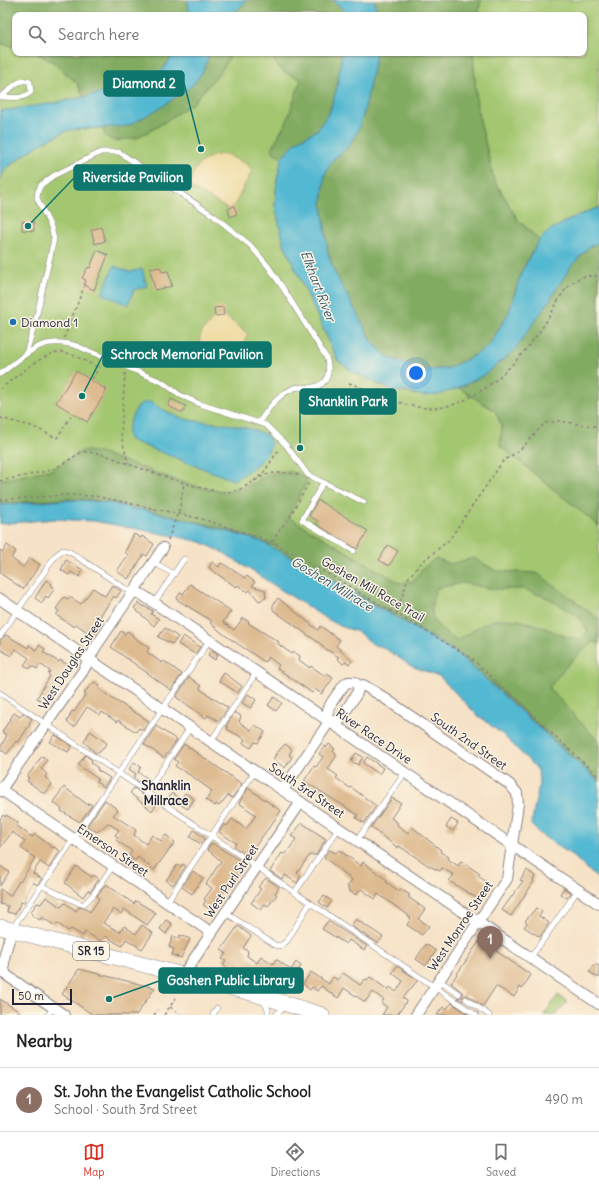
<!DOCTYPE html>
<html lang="en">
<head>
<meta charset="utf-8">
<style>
	:root { --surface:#fff; --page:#f6f6f6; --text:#222; --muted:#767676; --line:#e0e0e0; --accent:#d93025 }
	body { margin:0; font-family:Delius,sans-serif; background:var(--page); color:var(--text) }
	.scale { position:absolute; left:12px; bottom:10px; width:60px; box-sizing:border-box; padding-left:4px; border:2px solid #22223b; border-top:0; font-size:11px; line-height:14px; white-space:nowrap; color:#22223b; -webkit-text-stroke:3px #fcf5e5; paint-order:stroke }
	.you { position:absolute; left:416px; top:373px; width:14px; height:14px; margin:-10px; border:3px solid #fff; border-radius:50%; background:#1a73e8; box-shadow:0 0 0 6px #1a73e833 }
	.badge { display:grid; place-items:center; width:26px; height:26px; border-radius:50%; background:var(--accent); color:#fff; font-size:13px; font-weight:700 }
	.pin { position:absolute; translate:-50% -33px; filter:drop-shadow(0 1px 2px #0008) }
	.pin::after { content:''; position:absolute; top:21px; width:14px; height:12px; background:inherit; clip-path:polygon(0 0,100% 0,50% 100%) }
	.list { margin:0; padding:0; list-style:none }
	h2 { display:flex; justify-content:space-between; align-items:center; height:52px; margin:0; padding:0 16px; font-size:17px }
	h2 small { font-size:13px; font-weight:400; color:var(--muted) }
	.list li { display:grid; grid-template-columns:26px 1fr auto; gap:12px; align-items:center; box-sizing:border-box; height:64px; padding:0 16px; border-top:1px solid var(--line) }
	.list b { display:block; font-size:15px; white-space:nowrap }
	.list p { margin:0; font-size:13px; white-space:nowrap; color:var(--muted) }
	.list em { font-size:13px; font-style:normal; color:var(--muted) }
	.icon { flex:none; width:22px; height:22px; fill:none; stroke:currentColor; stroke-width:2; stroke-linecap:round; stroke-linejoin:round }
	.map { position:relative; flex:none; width:599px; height:1015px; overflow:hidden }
	.search { position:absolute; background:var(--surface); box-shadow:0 1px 3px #0004; left:12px; right:12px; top:12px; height:44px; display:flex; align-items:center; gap:10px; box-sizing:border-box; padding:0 14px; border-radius:8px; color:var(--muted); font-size:15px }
	.sheet { height:116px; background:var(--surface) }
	nav { display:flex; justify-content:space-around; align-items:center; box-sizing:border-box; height:56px; border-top:1px solid var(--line); background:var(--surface); font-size:11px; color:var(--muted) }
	nav a { display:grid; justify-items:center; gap:2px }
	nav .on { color:var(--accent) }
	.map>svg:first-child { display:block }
</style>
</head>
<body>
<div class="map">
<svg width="599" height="1015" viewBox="0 0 599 1015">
	<rect width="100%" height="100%" fill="#fcf5e5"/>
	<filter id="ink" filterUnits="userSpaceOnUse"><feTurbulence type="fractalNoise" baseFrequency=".025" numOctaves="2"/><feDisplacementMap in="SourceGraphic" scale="8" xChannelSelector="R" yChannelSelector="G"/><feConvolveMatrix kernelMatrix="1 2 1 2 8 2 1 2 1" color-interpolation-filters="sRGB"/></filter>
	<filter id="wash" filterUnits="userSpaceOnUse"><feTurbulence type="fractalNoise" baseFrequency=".012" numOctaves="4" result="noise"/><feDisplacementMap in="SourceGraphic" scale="16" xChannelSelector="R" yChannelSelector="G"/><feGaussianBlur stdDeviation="0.9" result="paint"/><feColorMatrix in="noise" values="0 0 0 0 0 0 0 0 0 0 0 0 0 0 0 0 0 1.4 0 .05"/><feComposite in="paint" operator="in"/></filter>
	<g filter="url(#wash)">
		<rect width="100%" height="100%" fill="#f6e2c6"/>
		<g fill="#a3c670" stroke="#627456">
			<path d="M481 0H599V207C577 216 557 224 539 240L518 220 494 180 477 108 473 53H584V15H478Z"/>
			<polygon points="0,43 15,47 15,53 36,53 53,62 77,83 84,97 27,108 0,111"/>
			<path d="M210 53H342L277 179 275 206 284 244 338 361C367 382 402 398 438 395L599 243V782L457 653 397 617 373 605 317 571 260 541 185 519 141 509C131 511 113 503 102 502 68 499 33 501 0 505V179L5 169 40 144 68 130 103 128 203 71Z"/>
			<polygon points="558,995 567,1001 557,1015 544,1015"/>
		</g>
		<g fill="#82ab62" stroke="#52664e" fill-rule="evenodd">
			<polygon points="0,0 188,0 189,15 15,15 15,47 0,43"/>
			<polygon points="248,0 332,0 342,8 345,15 231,15"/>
			<polygon points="374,0 481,0 478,15 378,15"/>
			<polygon points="36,53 174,53 163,70 140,85 84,97 77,83 53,62"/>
			<polygon points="210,53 232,53 221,71 193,103 157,127 136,138 114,141 105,136 103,128 110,127 203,71"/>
			<path d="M271 53H342L337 87 330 111 317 130 296 142 282 157 274 153 272 147 287 121 301 79C284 73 277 70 271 53Z"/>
			<polygon points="376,53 473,53 477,108 494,180 518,220 539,240 521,273 509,312 500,330 488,347 468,359 448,368 423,371 386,356 372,341 335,273 328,254 322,204 325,174 333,159 346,149 364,113"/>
			<polygon points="599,243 599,526 500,446 502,426 495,411 459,388 484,375 547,304 571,266 590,246"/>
			<path d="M82 451C96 450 111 457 123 461 150 470 198 491 225 491 256 491 273 456 308 479L288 517 400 583 414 581 422 569 436 558 450 564 474 558 496 571 537 573 599 619V643L594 642C576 655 562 670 549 688L599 742V781L475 667 457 653 438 641 275 546 218 527 141 509 135 510 121 504 84 499H65L0 504V480L53 469ZM463 583 494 589H523L550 599 580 618 588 631 579 640C551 633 525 615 495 620 482 623 468 634 457 641 434 627 425 615 437 588Z"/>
		</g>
		<g fill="#eeda9e" stroke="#887e6c">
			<path d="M226 154 248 165 252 171 234 206 228 209 192 188C188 167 207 154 226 154Z"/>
			<path d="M224 315 248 334 236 357 225 363C214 361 197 350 200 337 202 330 211 322 215 316Z"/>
		</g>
		<g fill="#53b8d2" stroke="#3a6d86">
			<polygon points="188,0 248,0 231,15 189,15"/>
			<polygon points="332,0 374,0 378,15 345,15 342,8"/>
			<polygon points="174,53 210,53 203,71 193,85 163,106 128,126 68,130 40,144 20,158 5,169 0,179 0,111 55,103 140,85 163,70"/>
			<polygon points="342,53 376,53 364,113 357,133 346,149 333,159 325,174 322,204 328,254 335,273 372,341 386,356 423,371 448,368 468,359 488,347 509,312 521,273 539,240 550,230 575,217 599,207 599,243 590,246 571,266 547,304 514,351 484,375 459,388 438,395 423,396 409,392 394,391 353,372 338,361 284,244 275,206 277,179 282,157 296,142 317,130 330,111 337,87"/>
			<polygon points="114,266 130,272 142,269 147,286 134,290 128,305 102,294"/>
			<path d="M150 402C162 409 175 417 189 420 210 423 243 424 262 433 289 445 245 475 233 480L132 441 129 439C124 431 134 408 142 403Z"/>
			<path d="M65 500C83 500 101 501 119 505 127 506 132 511 140 509L185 519 260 541 317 571 373 605 396 617 457 653 599 782V880L573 856 540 834 531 825 539 785 538 770 502 734 476 714 439 676 411 666 383 647 374 645 358 632 340 626 322 616 224 553 201 542 179 537 94 521 54 519 0 524V505Z"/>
		</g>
		<g id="blocks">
			<g fill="#ddba8f">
				<polygon points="234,206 237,214 230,217 228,209"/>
				<polygon points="22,221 34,222 34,231 22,230"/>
				<polygon points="101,227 105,241 95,244 91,230"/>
				<polygon points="97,250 108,255 94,290 84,285 86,280 82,278 88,267 90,268"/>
				<polygon points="160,267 162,272 168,271 172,286 155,290 150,269"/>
				<polygon points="223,307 224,315 215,316 214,308"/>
				<polygon points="76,371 107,390 87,422 56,403"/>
				<polygon points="171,399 186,406 183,413 168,406"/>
				<polygon points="318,500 368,531 357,549 316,524 318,521 309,516"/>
				<polygon points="134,534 141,538 142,536 154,544 147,556 144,554 128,579 117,571 128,555 125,552"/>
				<polygon points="7,545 16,551 11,558 23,567 30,558 40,565 23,589 0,573 0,550 3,552"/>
				<polygon points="388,545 398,551 389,566 379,560"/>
				<polygon points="66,560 83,570 79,577 71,572 69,575 61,570"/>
				<polygon points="212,562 219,567 221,563 225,565 245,578 247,576 255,582 252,586 265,590 266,598 259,601 250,590 248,592 237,585 236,587 209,568"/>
				<polygon points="46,580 52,584 51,586 54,589 48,598 46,596 42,603 35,598"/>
				<polygon points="190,584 231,611 223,622 234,630 243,618 249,622 248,623 279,642 278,644 292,654 294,652 300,656 299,660 310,668 311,666 325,676 327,674 333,678 322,694 315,689 312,693 277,668 279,665 268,657 265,662 226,636 210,623 212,621 176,599 181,592 183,594"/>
				<polygon points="112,585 121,591 116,598 114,596 100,616 104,619 91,635 76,624 74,627 56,615 59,611 56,609 64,597 68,599 70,597 81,604 93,588 105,596"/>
				<polygon points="278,598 318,630 320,626 340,640 336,646 352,661 349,664 346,662 343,664 337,658 339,657 321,646 322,645 273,610 273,605"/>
				<polygon points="138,603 153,611 151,614 159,619 154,626 136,610 134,608"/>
				<polygon points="165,628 178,637 172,644 158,637"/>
				<polygon points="121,631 125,634 127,631 133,635 132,636 149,648 147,652 162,663 164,661 182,674 171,690 111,647"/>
				<polygon points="6,635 28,648 29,645 36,650 39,645 45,649 43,652 59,662 60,660 68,665 64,671 67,673 46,703 37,698 50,676 48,674 50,671 40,664 37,669 32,666 30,669 24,665 29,658 16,649 11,656 0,649 0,640"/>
				<polygon points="183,636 200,647 195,654 178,644"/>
				<polygon points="211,650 218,654 215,660 208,655"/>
				<polygon points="224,673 242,686 238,693 219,681"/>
				<polygon points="189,677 201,686 200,689 228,708 219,721 208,715 206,718 176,697"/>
				<polygon points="95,682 100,686 98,688 113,699 149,721 143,730 139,728 136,732 118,720 117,722 102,712 100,715 87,707 74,727 67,722 72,711 74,712 86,694 84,693 89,687"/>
				<polygon points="248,694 256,700 251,708 242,703"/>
				<polygon points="274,697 282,703 276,711 268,705"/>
				<polygon points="235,712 241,716 239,722 251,730 255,725 265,732 258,743 255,742 251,748 243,743 245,739 227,729 228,727 226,726"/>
				<polygon points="14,713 20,717 23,713 32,719 29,723 30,724 18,743 16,741 7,754 0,749 7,735 2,732"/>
				<polygon points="156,726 177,740 164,758 144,744"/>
				<polygon points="90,731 107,743 100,752 99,752 97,754 84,742"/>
				<polygon points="55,735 72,746 68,752 50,742"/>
				<polygon points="184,744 242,784 232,798 228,795 219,806 216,804 215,806 206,800 212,791 193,777 175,766 178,762 174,759"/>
				<polygon points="285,744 292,749 289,755 292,757 285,768 273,759 276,755 275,755"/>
				<polygon points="329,744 335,749 333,751 337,755 328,769 338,776 336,778 350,788 351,787 376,806 364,823 356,818 358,815 344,806 304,781 314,766 316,767 323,757 319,754 325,746 326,748"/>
				<polygon points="356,753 363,757 358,765 351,761"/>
				<polygon points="85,755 92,760 91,763 98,768 97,770 110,778 104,787 96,782 98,779 78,765"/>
				<polygon points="42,756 47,760 41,769 47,774 45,777 52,784 45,794 27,781 29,778 27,777"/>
				<polygon points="367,757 383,768 379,774 363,763"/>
				<polygon points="134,762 141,767 138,772 150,780 146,787 133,778 136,774 129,769"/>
				<polygon points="64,787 88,805 89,803 92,805 80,822 61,811 62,809 53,802"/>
				<polygon points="134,788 156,805 152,811 130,793"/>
				<polygon points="248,788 281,811 248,856 234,846 236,843 219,832 224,824 227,826 232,819 246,829 256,815 239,803"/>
				<polygon points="172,793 178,798 174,805 167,800"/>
				<polygon points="185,793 194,799 188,809 178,803"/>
				<polygon points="392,798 401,803 391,818 398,823 397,825 408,833 412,827 441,850 440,852 449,857 448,859 458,866 461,861 480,874 478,876 488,883 486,885 489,887 480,900 449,881 454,875 442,868 440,871 429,866 399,846 398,848 390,842 371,827"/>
				<polygon points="105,800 118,810 113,815 136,830 134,835 146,844 152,835 161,841 166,835 175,842 154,870 138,857 135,861 129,856 132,851 116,840 118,837 115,835 119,830 108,823 97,832 87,826"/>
				<polygon points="3,815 5,817 6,815 18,823 16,825 29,835 33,837 35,834 53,848 54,847 60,851 49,868 40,862 33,873 42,879 37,885 33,882 27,892 24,903 21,902 15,914 7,912 8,906 0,904 0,889 10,896 19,881 20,882 35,858 21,848 25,841 12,832 0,848 0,819"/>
				<polygon points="451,819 458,823 453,831 446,827"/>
				<polygon points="302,823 326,839 316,855 310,855 306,860 297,873 301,876 297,883 285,875 282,879 270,871 282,853 284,854 288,851 296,839 291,836"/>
				<polygon points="194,830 205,838 201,844 190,837"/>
				<polygon points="212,843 245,864 230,886 228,885 210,909 203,905 206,900 204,899 212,888 206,884 221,861 207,849"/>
				<polygon points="329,850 336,853 339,850 361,866 363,862 387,880 386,882 399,891 400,889 410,895 408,897 425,909 418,919 429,926 422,935 407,925 411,918 408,916 408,915 378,894 375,899 361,889 356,895 348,890 349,888 347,887 352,880 324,857"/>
				<polygon points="183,864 186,866 173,885 166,880 177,865 181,867"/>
				<polygon points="0,866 9,872 0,886"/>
				<polygon points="76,866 92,877 94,875 99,879 90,892 88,890 83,897 65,883"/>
				<polygon points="527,870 535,876 533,880 534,881 511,916 502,910 523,881 520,880"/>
				<polygon points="193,871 203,878 192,894 182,887"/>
				<polygon points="266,878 279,887 275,893 277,895 268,906 265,904 261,910 251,903 261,889 258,887"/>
				<polygon points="106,884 134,904 136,901 156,913 147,925 124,909 121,914 113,909 103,923 120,932 124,926 136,934 142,925 153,933 142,949 126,939 122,946 105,936 101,941 85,932 83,936 71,929 68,931 57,923 55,926 42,917 40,920 32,915 31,912 37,903 41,904 46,897 61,907 65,903 76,911 79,907 84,908 90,912 99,899 97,896"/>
				<polygon points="564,888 571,893 567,898 560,894"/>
				<polygon points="324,896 332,901 327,908 319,902"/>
				<polygon points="536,908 542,912 539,916 549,923 540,937 524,927 527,923 525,921"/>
				<polygon points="356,919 383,937 378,943 351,926"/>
				<polygon points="166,920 172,924 166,934 160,929"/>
				<polygon points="328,921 367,946 364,950 349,940 346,944 322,929"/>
				<polygon points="238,926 251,936 243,948 248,951 247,956 257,963 261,956 273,964 276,959 291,970 296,962 301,966 290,984 275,974 267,983 254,975 251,979 237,969 233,968 231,971 223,965 226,961 222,959 226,953 221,950"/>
				<polygon points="180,935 190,939 181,958 172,955 174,949 169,947 173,936 179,939"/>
				<polygon points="480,940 531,975 522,989 520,987 514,997 496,986 483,1006 467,995 463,997 463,1001 457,998 462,997 463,993 451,983"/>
				<polygon points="426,944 436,951 426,966 416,959"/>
				<polygon points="595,964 599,966 599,978 589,972"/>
				<polygon points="397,966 418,980 403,998 407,1001 397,1015 382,1015 387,1007 381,1003 384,1000 373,992 365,1002 344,988 338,998 321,986 317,991 312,987 310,990 303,984 311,972 329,984 333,977 338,980 343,973 360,985 365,979 367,980 370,977 388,990 390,987 396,992 403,981 392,973"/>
				<polygon points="79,969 155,988 136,1015 93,1015 62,994"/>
				<polygon points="0,999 24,1015 0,1015"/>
				<polygon points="452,1003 469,1015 437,1015 443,1007 446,1009"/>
			</g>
		</g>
	</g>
	<g filter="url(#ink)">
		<use href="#blocks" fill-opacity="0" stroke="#8c8280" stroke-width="1"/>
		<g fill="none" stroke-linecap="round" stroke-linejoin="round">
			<defs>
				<g id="lane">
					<path d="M0 97C9 92 19 76 30 82L31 92C23 100 12 97 1 97"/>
					<path d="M26 353 34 327 54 239 51 227 37 198 38 191 41 185 53 176 101 152H119L214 216 250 245 268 266 283 288 326 357C330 368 330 382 317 386 309 389 300 385 292 389 277 396 268 409 259 422"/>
					<path d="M0 374C28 354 39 335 77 346L162 382 180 395 200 404 266 425 286 445 308 475 364 502"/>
					<polyline points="323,483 302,520 354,551"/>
					<polyline points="153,562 174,574"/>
					<polyline points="154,603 184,559"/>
					<polyline points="0,636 56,555 63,550 70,552 126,589 133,592"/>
					<polyline points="0,693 476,1015"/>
					<polyline points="211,741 250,683 256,672"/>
					<polyline points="146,793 190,728"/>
					<polyline points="357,840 405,773"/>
					<polyline points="42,886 81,904 84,904 93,895 113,866"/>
					<polyline points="295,892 339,828"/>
					<polyline points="167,902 255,771"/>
					<polyline points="226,913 275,945 280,946 287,941 310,903"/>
					<polyline points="12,929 209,641"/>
					<polyline points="531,957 578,890"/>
					<polyline points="439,980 459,994"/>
					<polyline points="466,999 489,1015"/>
					<polyline points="263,1001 268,1009 268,1015"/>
					<polyline points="48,1015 53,1008"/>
					<polyline points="213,1015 217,1008"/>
					<polyline points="276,1015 280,1011 286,1007"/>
				</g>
				<g id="street">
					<polyline points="133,592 141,594 599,904"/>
					<polyline points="0,599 599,1004"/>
					<path d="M329 722C322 710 337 696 344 685L348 682H354L359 686 363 685 380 695 509 784 517 793 518 804 507 879 416 1015"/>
					<polyline points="329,722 340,720 357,693 359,686"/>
					<polyline points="0,789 212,933"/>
					<polyline points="283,790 329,722"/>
					<polyline points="0,791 83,671 95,648 163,548"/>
					<path d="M12 930C8 944 0 962 6 975L64 1015"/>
					<polyline points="183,975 301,802"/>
				</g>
				<polyline id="primary" points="0,927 255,994 322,1015"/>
			</defs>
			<use href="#lane" stroke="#8c8280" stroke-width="6"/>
			<use href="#street" stroke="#8c8280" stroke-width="12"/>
			<use href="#primary" stroke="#8c8280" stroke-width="16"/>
			<g stroke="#8c8280" stroke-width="1.5" stroke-dasharray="3 3" stroke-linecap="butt">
				<polyline points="64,338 84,287"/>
				<polyline points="125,373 121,436 128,463"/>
				<polyline points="92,379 101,364"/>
				<path d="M349 383C374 392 400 406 427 408 475 411 522 359 546 322 554 310 560 293 571 284 579 276 588 275 599 276"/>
				<path d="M0 389C14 379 45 351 61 352 73 353 88 363 99 368"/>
				<polyline points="0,418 31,426 57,438 72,414"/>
				<path d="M0 481 52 470 82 452C98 451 116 459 131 465 161 475 191 487 222 492 240 494 251 481 266 475 277 471 289 473 299 475"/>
				<polyline points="254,481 264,472 280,448"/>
				<polyline points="0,500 66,495 95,496 202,519 273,542 470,657 599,777"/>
				<polyline points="168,540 180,507 184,483"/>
				<polyline points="273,542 278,532 290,517 309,482"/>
				<polyline points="397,613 408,578 422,562 449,540 503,461 520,450 545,423 559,421 599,427"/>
				<polyline points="490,947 493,943"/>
				<polyline points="431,959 441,962"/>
				<polyline points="170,1007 181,1015"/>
				<polyline points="439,1010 440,1010"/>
				<polyline points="154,1015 158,1010"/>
				<polyline points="164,1015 176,998"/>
			</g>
			<use href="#lane" stroke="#fff" stroke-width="5"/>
			<use href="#street" stroke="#fff" stroke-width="10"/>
			<use href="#primary" stroke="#fff" stroke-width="15"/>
		</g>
	</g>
	<circle fill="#1f6fb2" stroke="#fcf5e5" stroke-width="1.5" cx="13" cy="322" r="4"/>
	<g text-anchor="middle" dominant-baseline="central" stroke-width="3" stroke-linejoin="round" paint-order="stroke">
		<rect fill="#fcf5e5" stroke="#63616e" stroke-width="1" x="73" y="942" width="36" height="18" rx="3"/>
		<g font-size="11" font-weight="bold" fill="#22223b">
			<text x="91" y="951">SR 15</text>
		</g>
		<g font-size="12" fill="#22223b" stroke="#fcf5e5" text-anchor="start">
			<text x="21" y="322">Diamond 1</text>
		</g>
		<g font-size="12" fill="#22223b" stroke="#fcf5e5">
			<text transform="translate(373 589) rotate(30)">Goshen Mill Race Trail</text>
			<text transform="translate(71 663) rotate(-57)">West Douglas Street</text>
			<text transform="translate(374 736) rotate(34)">River Race Drive</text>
			<text transform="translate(469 741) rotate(35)">South 2nd Street</text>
			<text transform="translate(307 790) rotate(34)">South 3rd Street</text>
			<text transform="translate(113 850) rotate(34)">Emerson Street</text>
			<text transform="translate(231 881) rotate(-56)">West Purl Street</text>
			<text transform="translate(460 926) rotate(-56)">West Monroe Street</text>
		</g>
		<g font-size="13" font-style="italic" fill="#335670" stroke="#fcf5e5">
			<text transform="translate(318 286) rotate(69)">Elkhart River</text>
			<text transform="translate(332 584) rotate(31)">Goshen Millrace</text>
		</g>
		<g font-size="13" font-weight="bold" fill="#22223b" stroke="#fcf5e5">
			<text x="166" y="785">Shanklin<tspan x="166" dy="15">Millrace</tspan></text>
		</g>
	</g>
	<path fill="none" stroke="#0f766e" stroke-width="1.5" d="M201 149L184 83M28 226L74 178M82 396L103 355M300 448L300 401M109 999L159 981"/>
	<g fill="#0f766e" stroke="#fcf5e5" stroke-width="1.5">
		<circle cx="201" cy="149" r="4"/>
		<circle cx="28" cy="226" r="4"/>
		<circle cx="82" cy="396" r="4"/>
		<circle cx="300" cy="448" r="4"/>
		<circle cx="109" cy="999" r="4"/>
	</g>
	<g fill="#0f766e" stroke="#0f766e" stroke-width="1.5">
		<rect x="104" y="71" width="80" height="25" rx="4"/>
		<rect x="74" y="165" width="117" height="25" rx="4"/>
		<rect x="103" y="342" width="168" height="25" rx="4"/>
		<rect x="300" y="389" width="96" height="25" rx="4"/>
		<rect x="159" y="968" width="144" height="25" rx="4"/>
	</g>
	<g font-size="13" text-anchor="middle" font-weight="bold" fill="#fff">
		<text x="144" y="88">Diamond 2</text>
		<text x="133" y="182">Riverside Pavilion</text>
		<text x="187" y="359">Schrock Memorial Pavilion</text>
		<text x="348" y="406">Shanklin Park</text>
		<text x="231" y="985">Goshen Public Library</text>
	</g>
</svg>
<div class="scale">50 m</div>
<div class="you"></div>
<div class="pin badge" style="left:490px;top:959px;background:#8d6e63">1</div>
<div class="search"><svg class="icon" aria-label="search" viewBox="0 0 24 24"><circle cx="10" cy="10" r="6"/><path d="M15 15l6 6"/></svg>Search here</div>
</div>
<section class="sheet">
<h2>Nearby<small></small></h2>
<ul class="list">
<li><span class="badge" style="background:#8d6e63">1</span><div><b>St. John the Evangelist Catholic School</b><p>School · South 3rd Street</p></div><em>490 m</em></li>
</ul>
</section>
<nav>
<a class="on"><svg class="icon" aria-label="map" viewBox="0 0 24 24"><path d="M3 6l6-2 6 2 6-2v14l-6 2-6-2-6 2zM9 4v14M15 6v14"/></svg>Map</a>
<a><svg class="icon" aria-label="directions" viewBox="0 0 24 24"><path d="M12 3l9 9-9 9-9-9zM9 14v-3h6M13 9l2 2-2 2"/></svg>Directions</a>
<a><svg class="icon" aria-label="saved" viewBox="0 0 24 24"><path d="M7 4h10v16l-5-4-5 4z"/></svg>Saved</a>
</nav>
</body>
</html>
